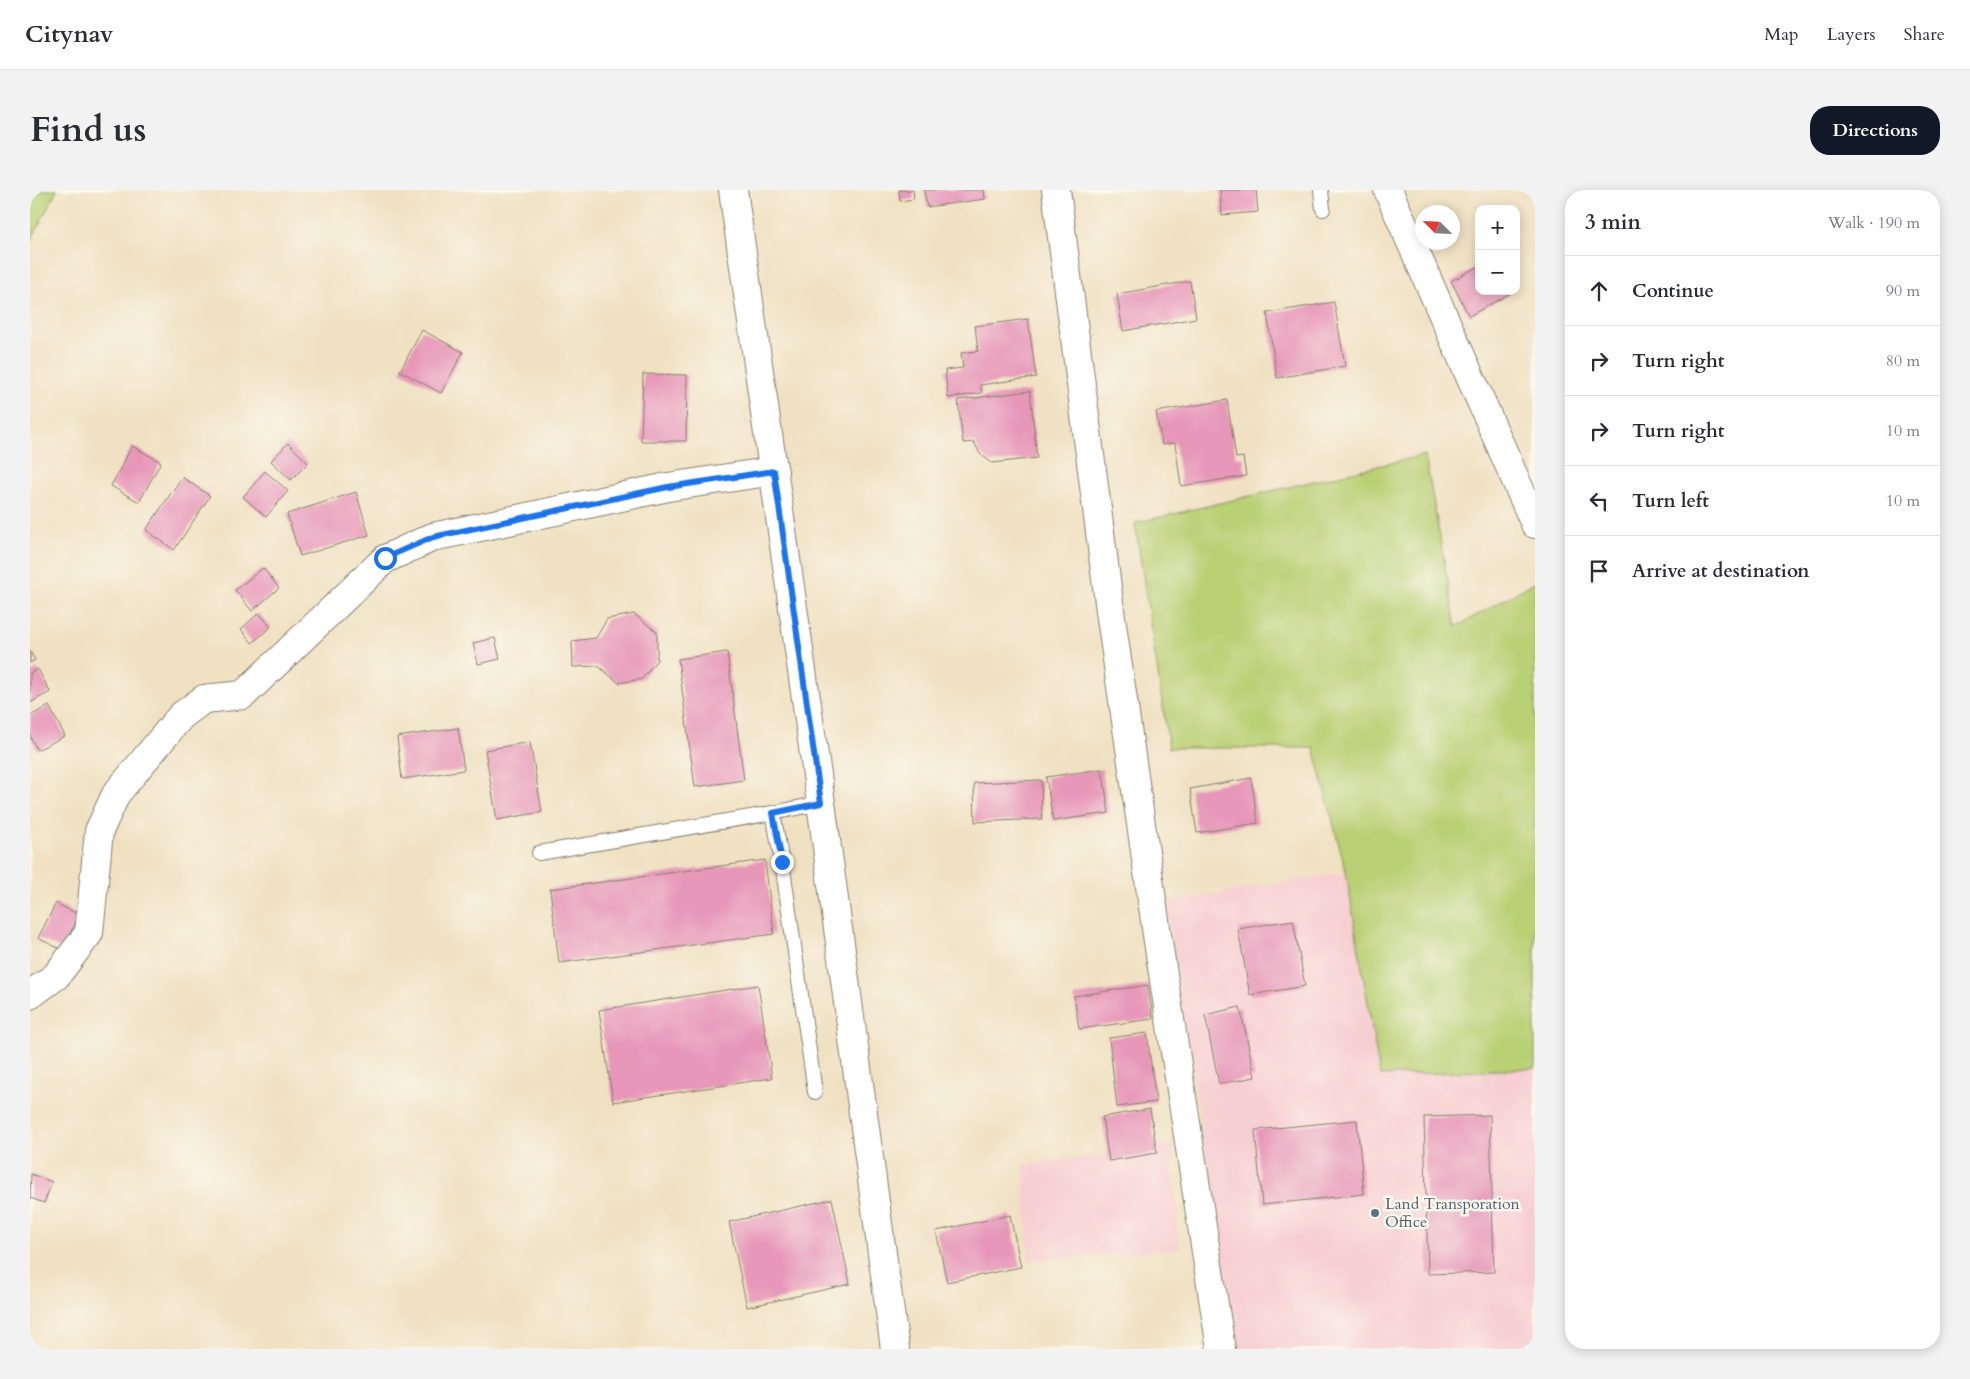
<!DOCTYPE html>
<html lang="en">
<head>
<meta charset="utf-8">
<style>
	:root { --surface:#fff; --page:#f2f2f3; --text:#2b2b33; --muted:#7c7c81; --line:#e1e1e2; --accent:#111827 }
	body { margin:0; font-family:Cardo,serif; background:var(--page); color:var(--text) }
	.controls { position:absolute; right:15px; top:15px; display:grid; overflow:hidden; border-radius:10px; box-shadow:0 2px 12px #0003 }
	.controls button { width:45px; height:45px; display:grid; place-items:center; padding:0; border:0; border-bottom:1px solid var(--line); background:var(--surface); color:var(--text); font:25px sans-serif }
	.compass { position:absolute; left:1385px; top:15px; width:45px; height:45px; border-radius:50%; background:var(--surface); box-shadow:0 2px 12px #0003; rotate:294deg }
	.stop { position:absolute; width:15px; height:15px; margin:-11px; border:4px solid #1a73e8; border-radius:50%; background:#fff }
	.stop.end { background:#1a73e8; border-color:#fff; box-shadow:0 1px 5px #0008 }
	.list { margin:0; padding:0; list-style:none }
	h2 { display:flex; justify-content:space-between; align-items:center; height:65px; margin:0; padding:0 20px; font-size:21px }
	h2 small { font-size:16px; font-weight:400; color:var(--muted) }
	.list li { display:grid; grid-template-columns:32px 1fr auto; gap:15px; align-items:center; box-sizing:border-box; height:70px; padding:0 20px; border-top:1px solid var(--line) }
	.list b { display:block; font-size:19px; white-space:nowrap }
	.list em { font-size:16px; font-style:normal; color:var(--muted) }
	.icon { flex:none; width:28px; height:28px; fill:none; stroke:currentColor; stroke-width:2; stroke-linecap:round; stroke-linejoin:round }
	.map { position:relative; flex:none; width:1505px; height:1159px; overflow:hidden; border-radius:20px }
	header { display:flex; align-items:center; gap:30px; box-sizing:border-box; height:70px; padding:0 25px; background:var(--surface); border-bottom:1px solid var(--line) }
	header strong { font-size:24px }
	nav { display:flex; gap:28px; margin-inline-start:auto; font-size:18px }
	.intro { display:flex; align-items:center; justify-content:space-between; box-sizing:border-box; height:120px; padding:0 30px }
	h1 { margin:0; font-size:35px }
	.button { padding:12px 22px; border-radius:20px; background:var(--accent); color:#fff; font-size:18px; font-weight:700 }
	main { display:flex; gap:30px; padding:0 30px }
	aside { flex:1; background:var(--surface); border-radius:20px; box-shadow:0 2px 12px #0003 }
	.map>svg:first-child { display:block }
</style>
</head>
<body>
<header>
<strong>Citynav</strong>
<nav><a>Map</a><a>Layers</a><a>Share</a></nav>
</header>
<div class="intro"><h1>Find us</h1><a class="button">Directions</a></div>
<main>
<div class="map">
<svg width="1505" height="1159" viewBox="0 0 1505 1159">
	<rect width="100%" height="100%" fill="#fbf7ec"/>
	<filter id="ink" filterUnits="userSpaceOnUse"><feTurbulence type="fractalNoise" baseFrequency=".02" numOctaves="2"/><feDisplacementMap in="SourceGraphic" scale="10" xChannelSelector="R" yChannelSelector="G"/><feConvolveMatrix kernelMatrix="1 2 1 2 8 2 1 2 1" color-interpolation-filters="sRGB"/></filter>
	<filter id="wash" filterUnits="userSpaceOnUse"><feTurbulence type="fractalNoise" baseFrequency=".0096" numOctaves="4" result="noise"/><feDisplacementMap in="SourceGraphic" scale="20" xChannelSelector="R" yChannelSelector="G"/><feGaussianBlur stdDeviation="1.12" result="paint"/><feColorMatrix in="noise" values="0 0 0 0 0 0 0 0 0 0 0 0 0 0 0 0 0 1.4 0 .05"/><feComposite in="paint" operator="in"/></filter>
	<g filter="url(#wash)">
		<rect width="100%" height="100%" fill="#f0e1c2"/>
		<g fill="#f7cfd2">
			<polygon points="1316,682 1350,886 1505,878 1505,1159 1206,1159 1136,712"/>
			<polygon points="1142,955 1149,1059 999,1071 993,975"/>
		</g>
		<g fill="#bad074" stroke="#6b7648">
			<polygon points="0,0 27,0 0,52"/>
			<polygon points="1395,265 1426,437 1505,392 1505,878 1350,886 1316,682 1284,558 1139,558 1105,333"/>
		</g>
		<g id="blocks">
			<g fill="#e798b9">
				<polygon points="869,0 883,0 884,9 870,11"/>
				<polygon points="894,0 954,0 955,9 897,17"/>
				<polygon points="1190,0 1226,0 1228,22 1192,25"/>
				<polygon points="1449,76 1449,101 1485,101 1439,126 1421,91"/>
				<polygon points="1160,91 1166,128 1093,141 1087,104"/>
				<polygon points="1304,112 1315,176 1247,188 1237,123"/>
				<polygon points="998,129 1006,187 950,195 952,203 918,208 915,180 933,178 931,163 948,161 945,136"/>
				<polygon points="392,140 433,162 411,203 370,181"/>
				<polygon points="613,184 657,185 656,251 611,251"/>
				<polygon points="1000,201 1007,268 962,273 950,264 944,252 933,253 928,210"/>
				<polygon points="1197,210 1206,268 1213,267 1216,286 1151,296 1145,253 1132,255 1126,222"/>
				<polygon points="258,253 278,273 261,290 241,271"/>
				<polygon points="102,256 131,272 109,312 81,296"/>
				<polygon points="235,281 258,301 236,327 213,307"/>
				<polygon points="152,287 180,306 144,360 116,340"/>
				<polygon points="326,302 339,345 270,366 257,324"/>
				<polygon points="233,378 249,398 222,421 205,400"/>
				<polygon points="229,423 241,437 222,453 211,439"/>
				<polygon points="604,424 627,442 627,470 612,489 589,493 568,476 543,477 542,451 566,448 577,429"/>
				<polygon points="465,448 470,469 448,474 443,453"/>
				<polygon points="0,461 5,470 0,473"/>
				<polygon points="697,462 714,590 665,597 648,469"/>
				<polygon points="8,479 20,502 0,513 0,483"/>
				<polygon points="19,516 35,546 7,560 0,546 0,526"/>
				<polygon points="428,538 434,580 372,589 367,547"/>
				<polygon points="500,552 512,622 467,630 455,560"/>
				<polygon points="1072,579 1079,623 1023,631 1016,587"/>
				<polygon points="1221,588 1228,633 1167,643 1160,599"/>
				<polygon points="1011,590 1012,629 945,632 944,593"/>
				<polygon points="735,670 744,744 529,773 520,699"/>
				<polygon points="26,713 49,725 32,760 8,748"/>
				<polygon points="1263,730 1275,796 1220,805 1208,739"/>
				<polygon points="728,795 742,888 583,912 569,820"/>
				<polygon points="1118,795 1123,829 1049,839 1044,806"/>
				<polygon points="1210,817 1225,887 1189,894 1175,825"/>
				<polygon points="1117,843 1126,912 1087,917 1079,848"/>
				<polygon points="1120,919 1127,963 1079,971 1072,927"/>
				<polygon points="1460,925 1464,1082 1398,1084 1394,927"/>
				<polygon points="1327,930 1334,1004 1232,1015 1225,940"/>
				<polygon points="1,984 22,992 14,1013 0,1008"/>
				<polygon points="802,1009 820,1094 717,1117 699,1032"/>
				<polygon points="980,1025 991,1077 917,1092 906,1041"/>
			</g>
		</g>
	</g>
	<g filter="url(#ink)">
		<use href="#blocks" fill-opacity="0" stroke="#867e6f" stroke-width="1"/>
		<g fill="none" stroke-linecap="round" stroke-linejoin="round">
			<defs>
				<g id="lane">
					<polyline points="1291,0 1293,19"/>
					<polyline points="743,623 752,672 785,902"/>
					<polyline points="509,663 743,623 791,613"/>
				</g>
				<g id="street">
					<polyline points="703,0 791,613 865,1159"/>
					<polyline points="1358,0 1505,334"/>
					<polyline points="0,805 26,786 59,743 69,641 86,604 151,526 174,509 213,505 355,369 403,347 638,297 744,281"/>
				</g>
				<polyline id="secondary" points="1026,0 1081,428 1129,758 1191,1159"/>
			</defs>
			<use href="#lane" stroke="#867e6f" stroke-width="16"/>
			<use href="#street" stroke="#867e6f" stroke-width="30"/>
			<use href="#secondary" stroke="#867e6f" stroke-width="30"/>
			<use href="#lane" stroke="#fff" stroke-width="14"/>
			<use href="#street" stroke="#fff" stroke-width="28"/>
			<use href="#secondary" stroke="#fff" stroke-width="28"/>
		</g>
	</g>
	<g fill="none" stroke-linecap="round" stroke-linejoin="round" filter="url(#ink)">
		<polyline stroke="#1a73e8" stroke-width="6" points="355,368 403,347 638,297 744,281 791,613 743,623 752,672"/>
	</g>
	<circle fill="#5c6f8a" stroke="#fbf7ec" stroke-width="2" cx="1345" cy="1023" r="5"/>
	<g text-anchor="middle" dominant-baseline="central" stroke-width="5" stroke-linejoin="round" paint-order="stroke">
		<g font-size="16" fill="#4e5e75" stroke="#fbf7ec" text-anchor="start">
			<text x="1355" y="1014">Land Transporation<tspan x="1355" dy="18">Office</tspan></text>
		</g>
	</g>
</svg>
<div class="controls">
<button>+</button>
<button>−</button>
</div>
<svg class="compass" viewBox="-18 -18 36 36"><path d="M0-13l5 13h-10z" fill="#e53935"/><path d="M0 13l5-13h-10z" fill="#7c7c81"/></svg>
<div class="stop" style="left:355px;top:368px"></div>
<div class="stop end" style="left:752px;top:672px"></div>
</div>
<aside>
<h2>3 min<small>Walk · 190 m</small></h2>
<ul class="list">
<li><svg class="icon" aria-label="ahead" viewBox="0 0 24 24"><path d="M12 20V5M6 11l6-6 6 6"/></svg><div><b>Continue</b></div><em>90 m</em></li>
<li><svg class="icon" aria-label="right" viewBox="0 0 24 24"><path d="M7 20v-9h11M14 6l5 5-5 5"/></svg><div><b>Turn right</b></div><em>80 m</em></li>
<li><svg class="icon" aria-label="right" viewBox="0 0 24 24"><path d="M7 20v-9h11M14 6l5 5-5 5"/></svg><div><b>Turn right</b></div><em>10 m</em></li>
<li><svg class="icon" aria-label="left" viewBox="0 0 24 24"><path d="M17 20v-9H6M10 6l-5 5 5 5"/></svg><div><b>Turn left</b></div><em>10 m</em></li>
<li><svg class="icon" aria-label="arrive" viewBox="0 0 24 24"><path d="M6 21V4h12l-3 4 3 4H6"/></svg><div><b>Arrive at destination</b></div></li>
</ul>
</aside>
</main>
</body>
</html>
